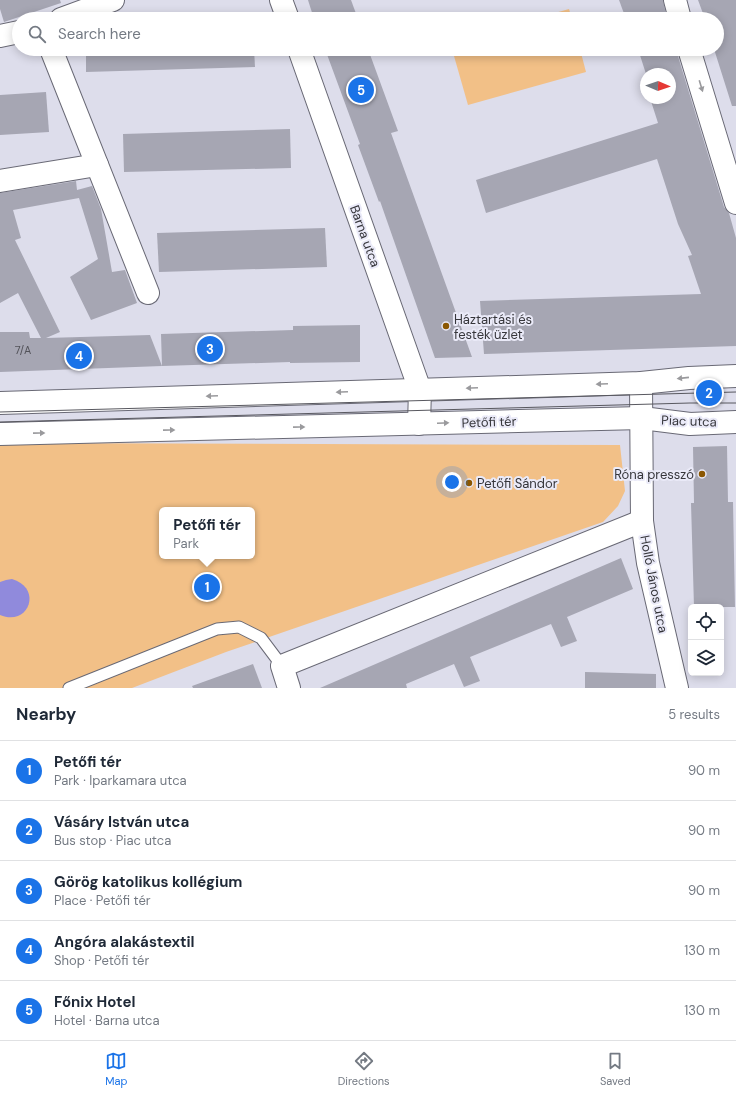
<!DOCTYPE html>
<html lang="en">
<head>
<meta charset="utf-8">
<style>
	:root { --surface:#fff; --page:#f6f6f7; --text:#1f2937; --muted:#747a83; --line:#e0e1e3; --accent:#1a73e8 }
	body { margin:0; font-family:"DM Sans",sans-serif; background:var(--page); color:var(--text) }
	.controls { position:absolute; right:12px; bottom:12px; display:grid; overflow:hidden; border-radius:6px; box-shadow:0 2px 10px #0003 }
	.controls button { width:36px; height:36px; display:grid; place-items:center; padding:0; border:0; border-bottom:1px solid var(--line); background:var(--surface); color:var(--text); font:20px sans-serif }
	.compass { position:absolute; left:640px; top:68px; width:36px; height:36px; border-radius:50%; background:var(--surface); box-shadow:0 2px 10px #0003; rotate:92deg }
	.you { position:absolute; left:452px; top:482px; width:14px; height:14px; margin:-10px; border:3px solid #fff; border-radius:50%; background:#1a73e8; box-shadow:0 0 0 6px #1a73e833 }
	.badge { display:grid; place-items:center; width:26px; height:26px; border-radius:50%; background:var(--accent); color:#fff; font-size:13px; font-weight:700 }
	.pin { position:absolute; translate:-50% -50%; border:2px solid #fff; box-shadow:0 1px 4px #0006 }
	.popup { position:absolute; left:159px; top:507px; width:96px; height:52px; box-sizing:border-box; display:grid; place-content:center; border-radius:6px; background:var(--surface); filter:drop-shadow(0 1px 3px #0005); font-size:13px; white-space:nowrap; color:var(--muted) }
	.popup b { font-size:15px; color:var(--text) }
	.popup::after { content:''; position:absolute; left:50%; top:100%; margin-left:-8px; border:8px solid transparent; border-top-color:var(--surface) }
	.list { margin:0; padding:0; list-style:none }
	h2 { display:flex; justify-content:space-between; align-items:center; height:52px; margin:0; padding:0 16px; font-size:17px }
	h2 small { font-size:13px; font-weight:400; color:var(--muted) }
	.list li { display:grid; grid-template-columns:26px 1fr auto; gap:12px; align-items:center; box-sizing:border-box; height:60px; padding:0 16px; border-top:1px solid var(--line) }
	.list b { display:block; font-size:15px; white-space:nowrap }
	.list p { margin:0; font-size:13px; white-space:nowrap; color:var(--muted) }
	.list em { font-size:13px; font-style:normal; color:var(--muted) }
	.icon { flex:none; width:22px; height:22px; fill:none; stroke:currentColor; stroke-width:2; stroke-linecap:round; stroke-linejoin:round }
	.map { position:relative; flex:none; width:736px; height:688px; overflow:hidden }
	.search { position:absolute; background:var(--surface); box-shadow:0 2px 10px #0003; left:12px; right:12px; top:12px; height:44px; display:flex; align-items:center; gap:10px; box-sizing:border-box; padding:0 14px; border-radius:22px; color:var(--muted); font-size:15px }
	.sheet { height:352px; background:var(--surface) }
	nav { display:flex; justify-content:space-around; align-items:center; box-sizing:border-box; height:56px; border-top:1px solid var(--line); background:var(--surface); font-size:11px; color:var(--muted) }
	nav a { display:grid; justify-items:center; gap:2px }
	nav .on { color:var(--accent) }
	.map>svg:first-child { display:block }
</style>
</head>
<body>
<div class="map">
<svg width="736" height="688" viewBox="0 0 736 688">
	<rect width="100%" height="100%" fill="#ddddeb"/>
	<g fill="#f2c087" fill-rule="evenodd">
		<polygon points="569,9 572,19 534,19"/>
		<polygon points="452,49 580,49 586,72 468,105"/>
		<path d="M0 443 620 445 625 491 618 506 603 522 226 652 132 688H0ZM162 510H252V556H162Z"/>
	</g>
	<path fill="#908adc" d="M12 579C43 588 29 627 0 615V582L6 580Z"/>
	<g fill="#a6a6b3">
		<polygon points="0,0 60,0 61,3 4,22 0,9"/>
		<polygon points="308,0 351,0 358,19 314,19"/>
		<polygon points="619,0 663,0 667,19 626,19"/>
		<polygon points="698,0 736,0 736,106 732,106 714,49 717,49 717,19 705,19"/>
		<polygon points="86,49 254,49 255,67 86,72"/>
		<polygon points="325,49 368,49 398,131 391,133 472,357 435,358 380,201 379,202 358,145 360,144"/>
		<polygon points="638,49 677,49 677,53 724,207 729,213 736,238 736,346 484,354 480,301 701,294 688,256 692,255 678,224 657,159 486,213 476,180 658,123 650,98 670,98 670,74 646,74"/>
		<polygon points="46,92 49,132 0,135 0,95"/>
		<polygon points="290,129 291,168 124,172 123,134"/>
		<polygon points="76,181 77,190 92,186 101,209 112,272 125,270 137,303 91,320 70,277 98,259 79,198 13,210 21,238 15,240 60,332 46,338 150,335 162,366 0,372 0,332 29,332 30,338 41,338 18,293 0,303 0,193"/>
		<polygon points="325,228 327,267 159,272 157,233"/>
		<polygon points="360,325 360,362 290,363 290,362 162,366 161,334 293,330 293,326"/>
		<polygon points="727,446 728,502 733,502 735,607 694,607 691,503 694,503 693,447"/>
		<polygon points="621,558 633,589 567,617 577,641 561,647 551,624 470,657 480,681 464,687 454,664 406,684 407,688 320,688"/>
		<polygon points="253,664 262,688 193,688 192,686"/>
		<polygon points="585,672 656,674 656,688 585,688"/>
	</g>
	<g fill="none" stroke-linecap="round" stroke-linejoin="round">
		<defs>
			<polyline id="service" points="69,688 217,629 239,627 261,638 282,666"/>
			<g id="minor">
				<polyline points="281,0 288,19"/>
				<polyline points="675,0 680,19"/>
				<polyline points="61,19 113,0"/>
				<polyline points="0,36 19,32"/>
				<polyline points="51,49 148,293"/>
				<polyline points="299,49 420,390 419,424"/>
				<polyline points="689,49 736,203"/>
				<polyline points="0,181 97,165"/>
				<polyline points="641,383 642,521 648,563 677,688"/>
				<polyline points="289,688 282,666 642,521"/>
			</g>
			<g id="tertiary">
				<polyline points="0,403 641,383 689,378 736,376"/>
				<polyline points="0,434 642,418 690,424 736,422"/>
			</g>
		</defs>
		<use href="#service" stroke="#696975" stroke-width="13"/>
		<use href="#minor" stroke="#696975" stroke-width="24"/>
		<use href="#tertiary" stroke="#696975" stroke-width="24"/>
		<use href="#service" stroke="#fff" stroke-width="11"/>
		<use href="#minor" stroke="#fff" stroke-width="22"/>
		<use href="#tertiary" stroke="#fff" stroke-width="22"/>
		<g stroke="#58585f" stroke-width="1">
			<polyline points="0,412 736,392"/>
			<polyline points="0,422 690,403 736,403"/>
		</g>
	</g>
	<defs><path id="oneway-solid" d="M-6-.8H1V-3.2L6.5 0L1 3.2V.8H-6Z"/></defs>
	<g fill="#9a9a9d">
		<use href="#oneway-solid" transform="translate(701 86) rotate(73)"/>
		<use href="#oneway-solid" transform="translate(683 378) rotate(174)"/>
		<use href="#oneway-solid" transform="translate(602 384) rotate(178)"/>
		<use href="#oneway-solid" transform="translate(472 388) rotate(178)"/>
		<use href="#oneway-solid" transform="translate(342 392) rotate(178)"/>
		<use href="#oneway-solid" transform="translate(212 396) rotate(178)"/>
		<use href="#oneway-solid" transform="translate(443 423) rotate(-2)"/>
		<use href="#oneway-solid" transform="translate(299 427) rotate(-1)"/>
		<use href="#oneway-solid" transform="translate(169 430) rotate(-1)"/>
		<use href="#oneway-solid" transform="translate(39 433) rotate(-1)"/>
	</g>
	<g fill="#8b5702" stroke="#eaeaf8" stroke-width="1.5">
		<circle cx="446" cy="326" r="4"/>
		<circle cx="702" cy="474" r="4"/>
		<circle cx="469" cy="483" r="4"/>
	</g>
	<g text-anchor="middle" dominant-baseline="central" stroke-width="4" stroke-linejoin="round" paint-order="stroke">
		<g font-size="11" fill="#525259">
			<text x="23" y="350">7/A</text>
		</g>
		<g font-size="13" fill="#36363b" stroke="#eaeaf8">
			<text transform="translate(365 236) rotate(70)">Barna utca</text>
			<text transform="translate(689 421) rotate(2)">Piac utca</text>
			<text transform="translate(489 422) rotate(-2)">Petőfi tér</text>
			<text transform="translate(654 584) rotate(79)">Holló János utca</text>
		</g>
		<g font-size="13" fill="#36363b" stroke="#eaeaf8" text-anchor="start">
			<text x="454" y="319">Háztartási és<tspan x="454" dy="15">festék üzlet</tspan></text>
			<text x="694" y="474" text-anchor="end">Róna presszó</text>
			<text x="477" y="483">Petőfi Sándor</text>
		</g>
	</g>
</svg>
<div class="controls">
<button><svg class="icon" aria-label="locate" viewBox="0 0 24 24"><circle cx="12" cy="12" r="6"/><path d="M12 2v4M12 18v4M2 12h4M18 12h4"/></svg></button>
<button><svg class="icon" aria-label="layers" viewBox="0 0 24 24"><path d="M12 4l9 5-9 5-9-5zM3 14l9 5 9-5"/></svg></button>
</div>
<svg class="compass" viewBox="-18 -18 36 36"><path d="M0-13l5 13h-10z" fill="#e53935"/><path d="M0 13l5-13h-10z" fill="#747a83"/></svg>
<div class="you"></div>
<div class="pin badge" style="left:207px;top:587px">1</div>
<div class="popup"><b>Petőfi tér</b>Park</div>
<div class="pin badge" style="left:709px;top:393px">2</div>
<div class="pin badge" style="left:210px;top:349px">3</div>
<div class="pin badge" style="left:79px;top:356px">4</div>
<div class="pin badge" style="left:361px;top:90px">5</div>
<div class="search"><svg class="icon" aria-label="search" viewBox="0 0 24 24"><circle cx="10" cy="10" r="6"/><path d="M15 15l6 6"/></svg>Search here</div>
</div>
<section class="sheet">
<h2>Nearby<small>5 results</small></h2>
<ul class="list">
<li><span class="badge">1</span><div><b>Petőfi tér</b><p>Park · Iparkamara utca</p></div><em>90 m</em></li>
<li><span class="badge">2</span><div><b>Vásáry István utca</b><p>Bus stop · Piac utca</p></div><em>90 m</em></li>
<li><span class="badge">3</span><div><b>Görög katolikus kollégium</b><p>Place · Petőfi tér</p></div><em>90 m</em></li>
<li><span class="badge">4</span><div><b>Angóra alakástextil</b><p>Shop · Petőfi tér</p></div><em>130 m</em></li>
<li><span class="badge">5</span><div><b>Főnix Hotel</b><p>Hotel · Barna utca</p></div><em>130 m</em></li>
</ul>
</section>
<nav>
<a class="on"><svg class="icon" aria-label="map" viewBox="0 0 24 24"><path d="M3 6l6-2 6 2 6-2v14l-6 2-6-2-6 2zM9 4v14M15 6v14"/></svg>Map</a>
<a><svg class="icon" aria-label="directions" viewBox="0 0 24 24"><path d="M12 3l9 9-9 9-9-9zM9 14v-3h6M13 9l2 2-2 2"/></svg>Directions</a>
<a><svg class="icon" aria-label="saved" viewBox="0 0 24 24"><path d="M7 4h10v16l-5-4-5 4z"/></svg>Saved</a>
</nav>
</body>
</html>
